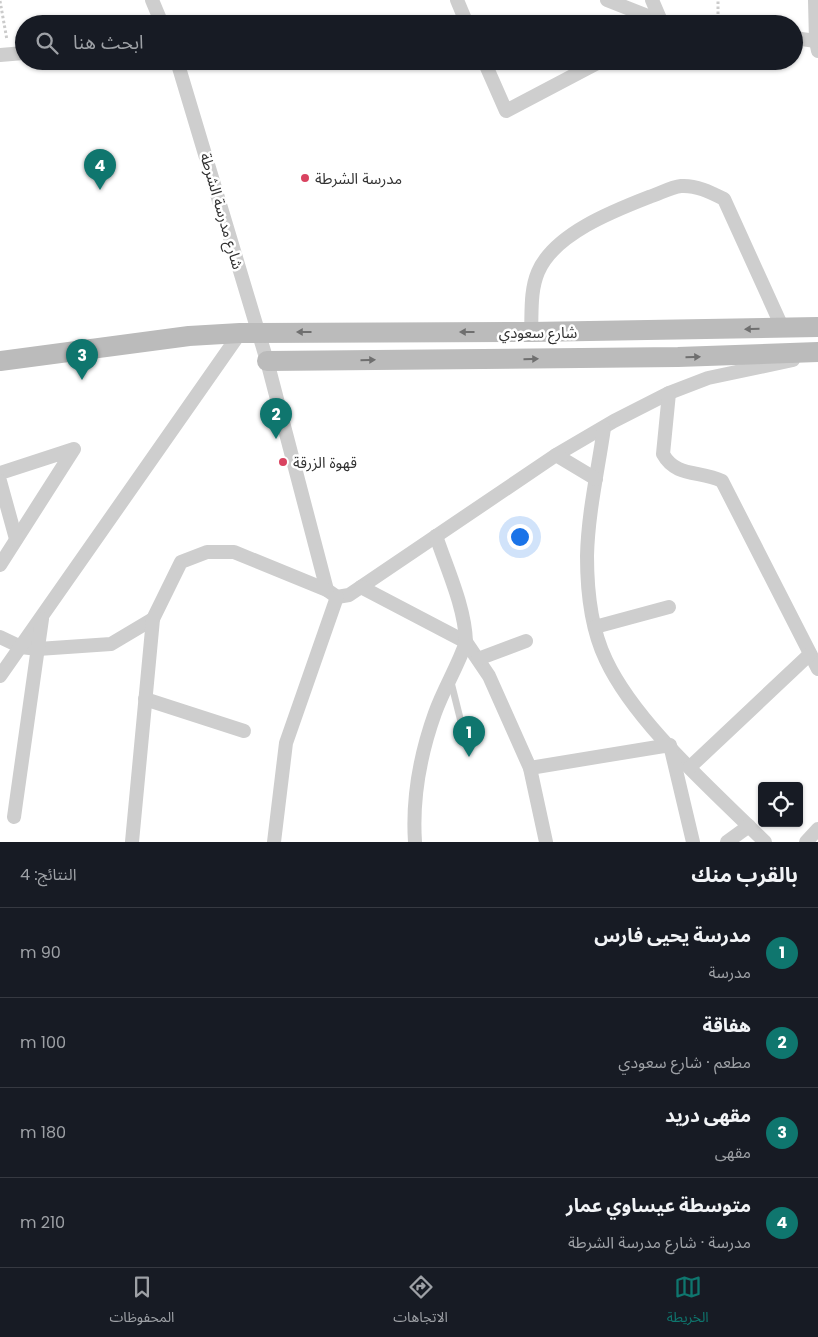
<!DOCTYPE html>
<html lang="ar">
<head>
<meta charset="utf-8">
<style>
	:root { --surface:#171b24; --page:#242831; --text:#f1f3f6; --muted:#9ea1a6; --line:#363941; --accent:#0f766e }
	body { margin:0; font-family:Poppins,"Noto Sans Arabic",sans-serif; background:var(--page); color:var(--text); direction:rtl }
	.controls { position:absolute; right:15px; bottom:15px; display:grid; overflow:hidden; border-radius:5px; box-shadow:0 1px 4px #0004 }
	.controls button { width:45px; height:45px; display:grid; place-items:center; padding:0; border:0; border-bottom:1px solid var(--line); background:var(--surface); color:var(--text); font:25px sans-serif }
	.you { position:absolute; left:519px; top:536px; width:18px; height:18px; margin:-12px; border:4px solid #fff; border-radius:50%; background:#1a73e8; box-shadow:0 0 0 8px #1a73e833 }
	.badge { display:grid; place-items:center; width:32px; height:32px; border-radius:50%; background:var(--accent); color:#fff; font-size:16px; font-weight:700 }
	.pin { position:absolute; translate:-50% -41px; filter:drop-shadow(0 1px 2px #0008) }
	.pin::after { content:''; position:absolute; top:26px; width:18px; height:15px; background:inherit; clip-path:polygon(0 0,100% 0,50% 100%) }
	.list { margin:0; padding:0; list-style:none }
	h2 { display:flex; justify-content:space-between; align-items:center; height:65px; margin:0; padding:0 20px; font-size:21px }
	h2 small { font-size:16px; font-weight:400; color:var(--muted) }
	.list li { display:grid; grid-template-columns:32px 1fr auto; gap:15px; align-items:center; box-sizing:border-box; height:90px; padding:0 20px; border-top:1px solid var(--line) }
	.list b { display:block; font-size:19px; white-space:nowrap }
	.list p { margin:0; font-size:16px; white-space:nowrap; color:var(--muted) }
	.list em { font-size:16px; font-style:normal; color:var(--muted) }
	.icon { flex:none; width:28px; height:28px; fill:none; stroke:currentColor; stroke-width:2; stroke-linecap:round; stroke-linejoin:round }
	.map { position:relative; flex:none; width:818px; height:842px; overflow:hidden; direction:ltr }
	.search { position:absolute; background:var(--surface); box-shadow:0 1px 4px #0004; left:15px; right:15px; top:15px; height:55px; display:flex; align-items:center; gap:12px; box-sizing:border-box; padding:0 18px; border-radius:28px; color:var(--muted); font-size:19px }
	.sheet { height:425px; background:var(--surface) }
	nav { display:flex; justify-content:space-around; align-items:center; box-sizing:border-box; height:70px; border-top:1px solid var(--line); background:var(--surface); font-size:14px; color:var(--muted) }
	nav a { display:grid; justify-items:center; gap:2px }
	nav .on { color:var(--accent) }
	.map>svg:first-child { display:block }
</style>
</head>
<body>
<div class="map">
<svg width="818" height="842" viewBox="0 0 818 842">
	<rect width="100%" height="100%" fill="#fff"/>
	<g fill="none" stroke-linecap="round" stroke-linejoin="round">
		<g stroke="#cbcbcb" stroke-width="3" stroke-dasharray="2.5 2.5" stroke-linecap="butt">
			<polyline points="0,1 7,40"/>
			<polyline points="718,24 718,0"/>
		</g>
		<polyline stroke="#cecece" stroke-width="7" points="451,682 464,734"/>
		<g stroke="#cecece" stroke-width="14">
			<polyline points="152,0 162,24"/>
			<polyline points="457,0 467,24"/>
			<polyline points="607,0 668,24"/>
			<polyline points="652,0 661,21"/>
			<polyline points="815,0 816,41 818,51"/>
			<polyline points="794,38 816,41"/>
			<polyline points="0,55 24,53"/>
			<polyline points="177,61 267,361 327,590 337,597 349,595 556,455 614,421 669,393 708,378 793,360"/>
			<polyline points="484,61 506,111 601,61"/>
			<path d="M531 332C532 312 530 291 538 272 554 234 613 211 649 197 659 194 671 187 681 186 696 185 710 192 724 199L783 329"/>
			<path d="M669 393 663 454C676 478 701 470 722 481L818 669"/>
			<path d="M604 428C598 470 588 513 587 556 587 590 591 629 606 660 636 724 714 791 765 842"/>
			<polyline points="556,455 596,479"/>
			<polyline points="0,473 74,449 0,565"/>
			<polyline points="0,481 16,539"/>
			<polyline points="361,587 466,642 489,676 530,768 546,842"/>
			<polyline points="595,627 669,607"/>
			<polyline points="0,637 21,647 38,649 111,644 153,619"/>
			<polyline points="478,659 526,641"/>
			<polyline points="0,676 240,333"/>
			<polyline points="145,699 244,731"/>
			<polyline points="690,767 810,654"/>
			<polyline points="530,768 670,745 693,842"/>
			<polyline points="14,817 42,619"/>
			<polyline points="132,842 153,619 181,562 207,552 234,552 327,590"/>
			<polyline points="274,842 286,743 337,597"/>
			<path d="M415 842C412 797 420 755 435 713 444 688 458 666 466 642 465 607 447 569 436 536"/>
			<polyline points="727,842 749,826"/>
			<polyline points="806,842 818,829"/>
		</g>
		<g stroke="#bbb" stroke-width="20">
			<polyline points="0,361 189,336 240,333 531,332 818,327"/>
			<polyline points="267,361 678,357 818,352"/>
		</g>
	</g>
	<defs><path id="oneway-solid" d="M-6-.8H1V-3.2L6.5 0L1 3.2V.8H-6Z" transform="scale(1.25)"/></defs>
	<g fill="#6f6f6f">
		<use href="#oneway-solid" transform="translate(752 329) rotate(179)"/>
		<use href="#oneway-solid" transform="translate(304 332) rotate(180)"/>
		<use href="#oneway-solid" transform="translate(467 332) rotate(180)"/>
		<use href="#oneway-solid" transform="translate(693 357) rotate(-2)"/>
		<use href="#oneway-solid" transform="translate(531 359) rotate(-1)"/>
		<use href="#oneway-solid" transform="translate(368 360) rotate(-1)"/>
	</g>
	<g fill="#d94360" stroke="#fff" stroke-width="2">
		<circle cx="305" cy="178" r="5"/>
		<circle cx="283" cy="462" r="5"/>
	</g>
	<g text-anchor="middle" dominant-baseline="central" stroke-width="5" stroke-linejoin="round" paint-order="stroke">
		<g font-size="15" fill="#313131" stroke="#fff" text-anchor="start">
			<text x="315" y="178">مدرسة الشرطة</text>
			<text x="293" y="462">قهوة الزرقة</text>
		</g>
		<g font-size="15" fill="#313131" stroke="#fff">
			<text transform="translate(222 211) rotate(74)">شارع مدرسة الشرطة</text>
			<text x="538" y="332">شارع سعودي</text>
		</g>
	</g>
</svg>
<div class="controls">
<button><svg class="icon" aria-label="locate" viewBox="0 0 24 24"><circle cx="12" cy="12" r="6"/><path d="M12 2v4M12 18v4M2 12h4M18 12h4"/></svg></button>
</div>
<div class="you"></div>
<div class="pin badge" style="left:469px;top:757px">1</div>
<div class="pin badge" style="left:276px;top:439px">2</div>
<div class="pin badge" style="left:82px;top:380px">3</div>
<div class="pin badge" style="left:100px;top:190px">4</div>
<div class="search"><svg class="icon" aria-label="search" viewBox="0 0 24 24"><circle cx="10" cy="10" r="6"/><path d="M15 15l6 6"/></svg>ابحث هنا</div>
</div>
<section class="sheet">
<h2>بالقرب منك<small>النتائج: 4</small></h2>
<ul class="list">
<li><span class="badge">1</span><div><b>مدرسة يحيى فارس</b><p>مدرسة</p></div><em>90 m</em></li>
<li><span class="badge">2</span><div><b>هفاقة</b><p>مطعم · شارع سعودي</p></div><em>100 m</em></li>
<li><span class="badge">3</span><div><b>مقهى دريد</b><p>مقهى</p></div><em>180 m</em></li>
<li><span class="badge">4</span><div><b>متوسطة عيساوي عمار</b><p>مدرسة · شارع مدرسة الشرطة</p></div><em>210 m</em></li>
</ul>
</section>
<nav>
<a class="on"><svg class="icon" aria-label="map" viewBox="0 0 24 24"><path d="M3 6l6-2 6 2 6-2v14l-6 2-6-2-6 2zM9 4v14M15 6v14"/></svg>الخريطة</a>
<a><svg class="icon" aria-label="directions" viewBox="0 0 24 24"><path d="M12 3l9 9-9 9-9-9zM9 14v-3h6M13 9l2 2-2 2"/></svg>الاتجاهات</a>
<a><svg class="icon" aria-label="saved" viewBox="0 0 24 24"><path d="M7 4h10v16l-5-4-5 4z"/></svg>المحفوظات</a>
</nav>
</body>
</html>
